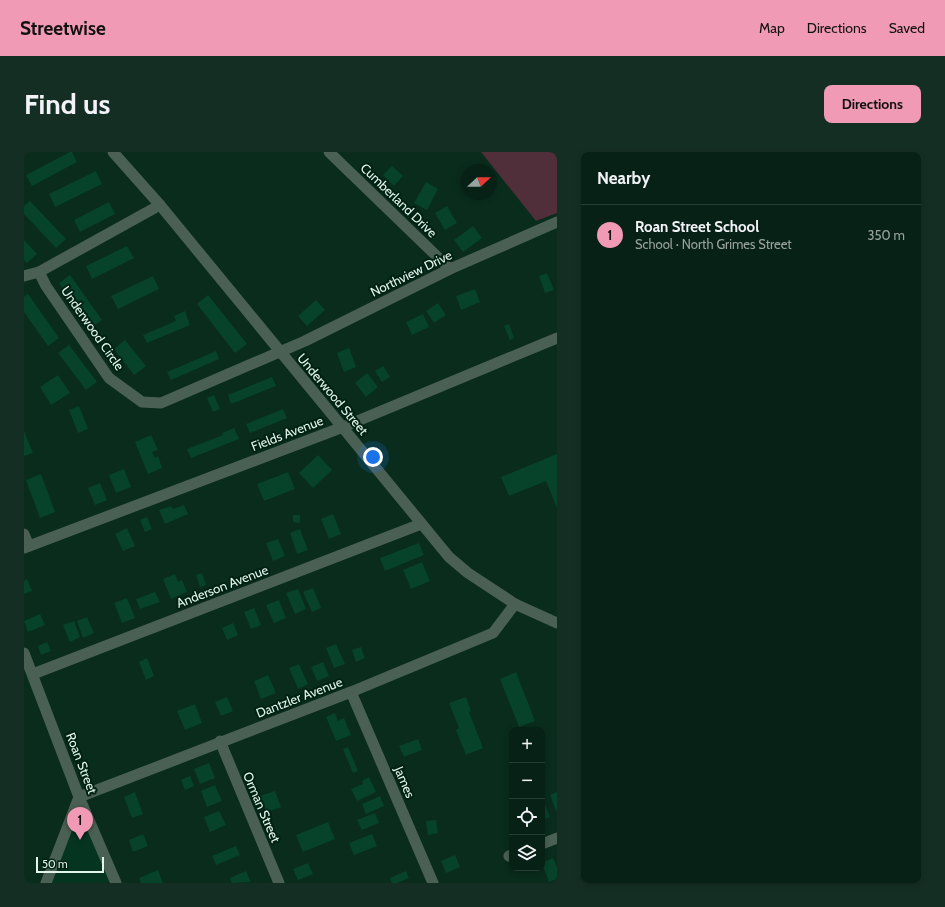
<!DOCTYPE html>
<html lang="en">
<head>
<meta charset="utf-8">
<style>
	:root { --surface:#072116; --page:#152e23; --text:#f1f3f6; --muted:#98a3a1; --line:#283e35; --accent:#f09ab6 }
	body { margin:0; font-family:Cabin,sans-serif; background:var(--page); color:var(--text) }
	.controls { position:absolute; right:12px; bottom:12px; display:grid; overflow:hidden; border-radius:8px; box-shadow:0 2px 6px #0003 }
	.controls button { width:36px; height:36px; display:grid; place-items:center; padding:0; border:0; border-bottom:1px solid var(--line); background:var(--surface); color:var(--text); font:20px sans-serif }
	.compass { position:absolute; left:437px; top:12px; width:36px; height:36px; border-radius:50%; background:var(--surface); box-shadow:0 2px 6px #0003; rotate:68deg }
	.scale { position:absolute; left:12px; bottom:10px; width:68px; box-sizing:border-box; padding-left:4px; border:2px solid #e3f6eb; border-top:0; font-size:11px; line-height:14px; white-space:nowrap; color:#e3f6eb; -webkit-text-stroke:3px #002214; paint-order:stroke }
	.you { position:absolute; left:349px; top:305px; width:14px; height:14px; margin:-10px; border:3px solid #fff; border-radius:50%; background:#1a73e8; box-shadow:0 0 0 6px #1a73e833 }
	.badge { display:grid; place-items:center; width:26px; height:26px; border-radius:50%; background:var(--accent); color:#111; font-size:13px; font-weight:700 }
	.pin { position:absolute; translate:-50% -33px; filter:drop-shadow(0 1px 2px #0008) }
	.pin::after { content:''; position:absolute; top:21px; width:14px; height:12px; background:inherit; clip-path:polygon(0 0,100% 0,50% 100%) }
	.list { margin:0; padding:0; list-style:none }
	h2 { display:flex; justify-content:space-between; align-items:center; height:52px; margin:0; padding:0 16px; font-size:17px }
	h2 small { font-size:13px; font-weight:400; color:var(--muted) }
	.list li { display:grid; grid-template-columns:26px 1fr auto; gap:12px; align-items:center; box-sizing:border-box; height:60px; padding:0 16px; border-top:1px solid var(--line) }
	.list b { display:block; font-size:15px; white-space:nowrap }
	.list p { margin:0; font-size:13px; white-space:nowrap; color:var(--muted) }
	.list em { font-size:13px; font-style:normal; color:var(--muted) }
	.icon { flex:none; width:22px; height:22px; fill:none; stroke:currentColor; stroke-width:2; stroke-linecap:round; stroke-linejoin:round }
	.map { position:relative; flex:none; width:533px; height:731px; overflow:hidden; border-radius:8px }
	header { display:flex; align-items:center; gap:24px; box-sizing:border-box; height:56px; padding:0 20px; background:var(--accent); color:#111 }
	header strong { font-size:19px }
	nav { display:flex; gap:22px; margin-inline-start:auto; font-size:14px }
	.intro { display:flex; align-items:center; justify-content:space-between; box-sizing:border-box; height:96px; padding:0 24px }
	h1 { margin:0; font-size:28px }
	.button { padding:10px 18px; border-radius:8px; background:var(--accent); color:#111; font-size:14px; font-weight:700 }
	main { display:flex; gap:24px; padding:0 24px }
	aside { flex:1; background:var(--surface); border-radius:8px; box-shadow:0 2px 6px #0003 }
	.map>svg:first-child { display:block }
</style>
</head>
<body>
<header>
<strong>Streetwise</strong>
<nav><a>Map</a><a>Directions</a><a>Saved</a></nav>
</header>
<div class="intro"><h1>Find us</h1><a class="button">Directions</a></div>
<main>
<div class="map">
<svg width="533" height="731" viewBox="0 0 533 731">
	<rect width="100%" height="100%" fill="#092c1d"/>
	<polygon fill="#053421" points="55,645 92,731 20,731"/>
	<polygon fill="#502e3a" points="457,0 533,0 533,61 512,69"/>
	<g fill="#07422b">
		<polygon points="46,0 48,0 53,10 8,34 2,23"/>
		<polygon points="368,14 379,24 370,34 359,23"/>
		<polygon points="72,19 78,32 31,55 25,42"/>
		<polygon points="402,30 414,37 403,58 390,51"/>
		<polygon points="6,49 42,87 32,96 0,62 0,54"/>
		<polygon points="85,50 91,62 56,80 50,68"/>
		<polygon points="423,54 433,71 421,78 411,61"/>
		<polygon points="449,74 458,86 439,100 430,88"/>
		<polygon points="0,88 13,102 3,111 0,108"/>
		<polygon points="103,94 110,106 68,127 62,114"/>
		<polygon points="523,121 530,138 521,141 515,124"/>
		<polygon points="46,123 78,168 67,176 35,131"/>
		<polygon points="129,124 135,137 94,157 87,144"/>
		<polygon points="451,137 456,150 437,158 432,144"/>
		<polygon points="4,142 35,186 24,194 0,160 0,145"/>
		<polygon points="184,143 223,192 211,201 173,152"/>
		<polygon points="292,148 301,158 283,174 274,164"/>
		<polygon points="414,151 422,163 410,171 402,159"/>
		<polygon points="161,159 166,173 123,191 119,183 152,169 150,164"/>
		<polygon points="399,162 405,175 388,183 382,170"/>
		<polygon points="485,172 490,186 486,188 480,174"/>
		<polygon points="101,188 122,214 110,223 90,197"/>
		<polygon points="45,193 73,230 62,238 34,201"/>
		<polygon points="325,196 332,215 320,220 313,201"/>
		<polygon points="192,199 195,207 147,228 143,220"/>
		<polygon points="359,214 366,225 358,230 351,219"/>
		<polygon points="343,221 354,235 342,245 331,231"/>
		<polygon points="34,223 46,241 27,253 16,235"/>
		<polygon points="248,225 252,234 207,252 204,243"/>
		<polygon points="190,243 196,257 189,260 183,246"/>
		<polygon points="55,254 64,277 54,281 45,258"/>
		<polygon points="259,257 263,266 226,281 222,272"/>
		<polygon points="210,276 215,287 167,306 163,297 199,283 198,281"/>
		<polygon points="0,279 9,301 0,304"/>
		<polygon points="127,283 134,298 128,300 131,306 134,304 138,316 124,322 111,290"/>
		<polygon points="533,302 533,356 522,329 485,344 477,325"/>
		<polygon points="294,303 308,318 289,336 275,321"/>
		<polygon points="100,317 107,335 92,341 85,323"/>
		<polygon points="264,320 271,337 240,349 233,332"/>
		<polygon points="17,322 31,360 16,366 2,328"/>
		<polygon points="76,331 83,348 71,353 64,336"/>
		<polygon points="160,353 164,362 141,372 135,358 147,354 149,357"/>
		<polygon points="309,362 317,382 305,387 297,367"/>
		<polygon points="269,363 276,363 276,371 269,370"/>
		<polygon points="123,365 128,377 121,380 116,368"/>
		<polygon points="103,376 111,394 99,399 91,382"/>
		<polygon points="276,377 284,398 273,402 266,381"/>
		<polygon points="254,387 261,404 249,409 242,391"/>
		<polygon points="395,391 400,403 361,419 356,406"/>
		<polygon points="398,410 406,429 387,437 379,418"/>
		<polygon points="178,421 182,433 176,435 172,423"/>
		<polygon points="151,422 154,430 158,428 163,440 147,447 139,427"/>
		<polygon points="3,427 8,439 0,442 0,429"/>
		<polygon points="289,436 297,456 288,460 279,440"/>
		<polygon points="274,437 282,457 271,462 262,441"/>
		<polygon points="131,440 136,450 116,457 112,447"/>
		<polygon points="103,446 111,466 98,471 90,451"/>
		<polygon points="255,448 262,466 250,471 242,453"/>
		<polygon points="230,456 237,473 227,477 220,460"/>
		<polygon points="16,462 21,473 4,480 0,469"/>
		<polygon points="63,465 70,481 59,486 53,469"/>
		<polygon points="50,469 56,485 46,490 39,473"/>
		<polygon points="209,471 214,483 203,488 198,476"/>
		<polygon points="23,490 27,499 17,503 14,494"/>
		<polygon points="312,492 321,512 310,516 302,496"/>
		<polygon points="337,495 341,506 332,510 328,498"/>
		<polygon points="123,506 130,524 122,528 115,510"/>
		<polygon points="299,510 305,524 293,529 287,515"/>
		<polygon points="275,512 284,532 274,537 265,516"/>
		<polygon points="492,520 511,569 495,575 476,527"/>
		<polygon points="244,523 252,541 237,547 230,529"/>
		<polygon points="203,545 209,559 197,564 191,550"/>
		<polygon points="442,545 447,559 445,560 459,596 442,603 432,578 435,576 425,551"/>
		<polygon points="171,552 178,571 161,578 153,559"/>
		<polygon points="311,561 314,569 320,566 327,583 312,589 302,565"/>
		<polygon points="394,587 398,598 380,605 375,594"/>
		<polygon points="324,595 334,619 329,621 319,597"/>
		<polygon points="185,611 191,626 176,632 170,617"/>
		<polygon points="166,624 170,634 161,638 157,628"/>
		<polygon points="345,625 352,640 333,649 327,637 339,632 338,629"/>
		<polygon points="191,633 198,649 183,655 177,639"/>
		<polygon points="251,639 257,655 243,660 236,644"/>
		<polygon points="111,640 119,662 108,666 100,645"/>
		<polygon points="533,640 533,658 532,659 526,643"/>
		<polygon points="356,644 360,654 342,662 338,652"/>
		<polygon points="520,650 526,665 518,668 518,651"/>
		<polygon points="195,659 202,673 186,680 180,665"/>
		<polygon points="351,661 355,671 338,678 333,668"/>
		<polygon points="412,668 414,681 404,683 402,669"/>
		<polygon points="304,670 311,687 279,700 272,683"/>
		<polygon points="119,682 124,694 109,700 105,688"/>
		<polygon points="348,682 353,694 330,703 325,691"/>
		<polygon points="212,694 216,703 192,713 188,704"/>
		<polygon points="431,703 436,715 422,721 417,709"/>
		<polygon points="529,706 533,715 533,727 525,730 518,711"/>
		<polygon points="284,711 289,722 274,728 269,717"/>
		<polygon points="134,718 139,731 117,731 115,726"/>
		<polygon points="222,719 227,730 208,731 206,726"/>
		<polygon points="382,719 385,726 373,731 368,731 366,726"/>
	</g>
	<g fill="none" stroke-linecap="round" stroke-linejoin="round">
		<g stroke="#4b6055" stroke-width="11">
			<polyline points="89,0 136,53 425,405 444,421 491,452 533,471"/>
			<polyline points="305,0 426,117"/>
			<polyline points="136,53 15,120 22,134 85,226 118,250 137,251 281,189 426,117 533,70"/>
			<polyline points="0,124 15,120"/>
			<polyline points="0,382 5,394"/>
			<polyline points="0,396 319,275 533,186"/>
			<polyline points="0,501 55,645 92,731"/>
			<polyline points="9,522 397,372"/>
			<polyline points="327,540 409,731"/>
			<polyline points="196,589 255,731"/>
			<polyline points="518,692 533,686"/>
			<polyline points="485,704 488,703"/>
			<polyline points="22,731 55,645 327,540 469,481 491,452"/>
		</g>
	</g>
	<g text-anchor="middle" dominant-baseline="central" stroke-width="4" stroke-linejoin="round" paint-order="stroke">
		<g font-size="13" fill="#e3f6eb" stroke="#002214">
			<text transform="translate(375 48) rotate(44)">Cumberland Drive</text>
			<text transform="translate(387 121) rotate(-26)">Northview Drive</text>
			<text transform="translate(69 176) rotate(55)">Underwood Circle</text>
			<text transform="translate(309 242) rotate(50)">Underwood Street</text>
			<text transform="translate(263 281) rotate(-21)">Fields Avenue</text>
			<text transform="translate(198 434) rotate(-21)">Anderson Avenue</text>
			<text transform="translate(275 545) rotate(-21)">Dantzler Avenue</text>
			<text transform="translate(58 611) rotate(69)">Roan Street</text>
			<text transform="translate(381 630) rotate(67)">James</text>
			<text transform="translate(238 655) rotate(67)">Orman Street</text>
		</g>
	</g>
</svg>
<div class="controls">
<button>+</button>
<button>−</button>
<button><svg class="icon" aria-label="locate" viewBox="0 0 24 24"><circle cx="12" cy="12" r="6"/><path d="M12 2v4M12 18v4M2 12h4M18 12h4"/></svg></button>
<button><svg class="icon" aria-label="layers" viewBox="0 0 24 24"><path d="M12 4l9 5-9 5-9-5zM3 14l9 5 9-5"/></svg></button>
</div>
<svg class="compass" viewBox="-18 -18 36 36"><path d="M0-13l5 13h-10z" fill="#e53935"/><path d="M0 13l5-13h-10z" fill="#98a3a1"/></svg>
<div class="scale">50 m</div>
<div class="you"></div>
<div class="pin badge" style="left:56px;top:688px">1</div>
</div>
<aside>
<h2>Nearby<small></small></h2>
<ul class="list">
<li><span class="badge">1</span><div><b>Roan Street School</b><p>School · North Grimes Street</p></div><em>350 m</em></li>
</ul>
</aside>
</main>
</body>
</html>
